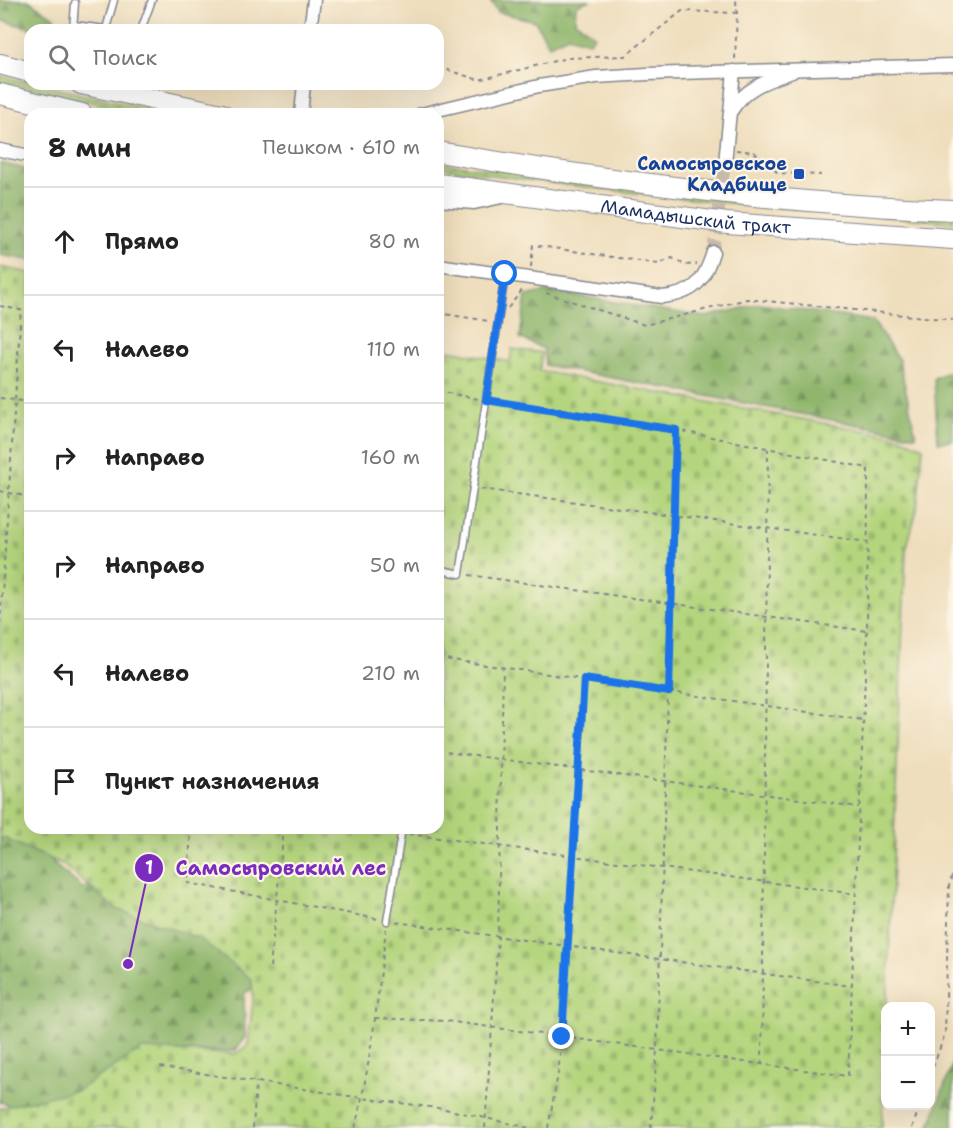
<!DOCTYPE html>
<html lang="ru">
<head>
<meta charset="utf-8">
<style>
	:root { --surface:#fff; --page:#f2f2f2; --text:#222; --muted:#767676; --line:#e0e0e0 }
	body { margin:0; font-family:"Shantell Sans",sans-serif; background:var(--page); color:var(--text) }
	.controls { position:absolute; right:18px; bottom:18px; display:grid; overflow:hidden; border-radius:12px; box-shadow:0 6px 24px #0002 }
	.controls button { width:54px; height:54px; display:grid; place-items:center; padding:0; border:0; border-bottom:2px solid var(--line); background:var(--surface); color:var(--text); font:30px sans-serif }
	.stop { position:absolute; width:18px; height:18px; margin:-14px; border:4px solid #1a73e8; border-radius:50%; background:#fff }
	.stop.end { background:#1a73e8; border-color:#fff; box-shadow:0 2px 6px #0008 }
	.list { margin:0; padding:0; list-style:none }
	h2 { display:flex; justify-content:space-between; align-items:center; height:78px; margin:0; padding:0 24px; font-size:26px }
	h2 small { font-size:20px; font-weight:400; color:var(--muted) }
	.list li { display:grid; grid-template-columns:39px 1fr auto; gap:18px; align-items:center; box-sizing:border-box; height:108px; padding:0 24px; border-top:2px solid var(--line) }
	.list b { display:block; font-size:22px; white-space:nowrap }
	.list em { font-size:20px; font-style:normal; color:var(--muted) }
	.icon { flex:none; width:33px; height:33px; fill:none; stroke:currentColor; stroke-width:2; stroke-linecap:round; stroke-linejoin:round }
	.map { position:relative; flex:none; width:953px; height:1128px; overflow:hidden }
	.search { position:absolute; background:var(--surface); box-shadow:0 6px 24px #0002; left:24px; top:24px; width:420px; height:66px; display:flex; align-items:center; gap:15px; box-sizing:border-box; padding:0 21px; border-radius:18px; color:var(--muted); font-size:22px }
	.panel { position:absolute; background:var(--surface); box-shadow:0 6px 24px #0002; left:24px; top:108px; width:420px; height:726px; border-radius:18px }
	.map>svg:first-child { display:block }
</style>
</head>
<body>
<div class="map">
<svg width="953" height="1128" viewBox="0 0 953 1128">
	<defs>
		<pattern id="green-dots" width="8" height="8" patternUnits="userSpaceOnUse" patternTransform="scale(1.5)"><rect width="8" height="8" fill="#b4d57d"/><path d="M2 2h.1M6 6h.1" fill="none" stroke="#9ab76e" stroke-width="1.8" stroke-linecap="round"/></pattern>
		<pattern id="forest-firs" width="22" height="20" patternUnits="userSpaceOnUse" patternTransform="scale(1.5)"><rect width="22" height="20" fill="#8fb66c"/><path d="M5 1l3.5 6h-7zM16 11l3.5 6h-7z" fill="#74945c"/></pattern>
		<pattern id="cemetery-stones" width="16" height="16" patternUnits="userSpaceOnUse" patternTransform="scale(1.5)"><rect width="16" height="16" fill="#b4d57d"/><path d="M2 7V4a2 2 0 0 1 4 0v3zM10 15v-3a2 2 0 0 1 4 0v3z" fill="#9ab76e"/></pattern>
	</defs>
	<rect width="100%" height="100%" fill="#fcf5e5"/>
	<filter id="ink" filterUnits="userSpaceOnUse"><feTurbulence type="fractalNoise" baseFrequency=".0167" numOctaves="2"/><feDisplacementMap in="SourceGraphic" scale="12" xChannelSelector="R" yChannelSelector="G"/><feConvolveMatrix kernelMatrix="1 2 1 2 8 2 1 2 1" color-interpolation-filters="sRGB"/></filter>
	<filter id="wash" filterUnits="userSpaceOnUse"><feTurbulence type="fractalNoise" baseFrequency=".008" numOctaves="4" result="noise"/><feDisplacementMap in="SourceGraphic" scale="24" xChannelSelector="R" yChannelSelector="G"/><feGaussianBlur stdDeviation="1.35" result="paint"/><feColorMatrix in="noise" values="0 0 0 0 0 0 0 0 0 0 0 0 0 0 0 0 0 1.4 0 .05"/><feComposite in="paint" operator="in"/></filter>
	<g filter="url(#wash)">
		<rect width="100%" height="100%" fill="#efdebd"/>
		<g fill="url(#green-dots)" stroke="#68826e" stroke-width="1.5">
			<polygon points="0,76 169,114 144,114 125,110 0,81"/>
			<path d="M438 163 542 176 953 217V222C781 209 609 193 438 167Z"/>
		</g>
		<g fill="url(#forest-firs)" stroke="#557265" stroke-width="1.5">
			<polygon points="0,0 28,0 54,17 59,29 37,30 0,20"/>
			<polygon points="490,0 591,0 576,5 575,21 594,35 590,42 568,36 549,45 535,21 498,12"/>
			<polygon points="0,163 30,170 30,260 0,255"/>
			<polygon points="548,291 705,317 760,304 873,321 899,360 916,436 545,365 544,349 520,338 526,296"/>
			<polygon points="953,370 953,441 938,442 934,378"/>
			<polygon points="0,821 40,844 56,866 84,889 97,874 268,977 244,994 245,1037 235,1051 143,1051 84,1091 16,1109 2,1102 0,1103"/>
			<polygon points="953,1062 953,1128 929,1128"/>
		</g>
		<polygon fill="url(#cemetery-stones)" stroke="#68826e" stroke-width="1.5" points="0,267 30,273 30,828 438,828 438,348 510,362 512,349 542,353 539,371 899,437 923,447 917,509 906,550 887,1006 886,1006 882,1128 0,1128 0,1108 78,1090 142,1049 235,1054 248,1045 253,1001 252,980 200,939 116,909 62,864 4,838 0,839"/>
	</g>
	<g filter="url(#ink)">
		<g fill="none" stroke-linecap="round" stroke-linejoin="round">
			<polyline stroke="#c5bbaa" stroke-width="12" stroke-dasharray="12 6" stroke-linecap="butt" points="713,252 725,163"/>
			<defs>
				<g id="service">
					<polyline points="74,25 106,29 114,0"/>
					<polyline points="73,30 75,3"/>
					<polyline points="141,30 152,0"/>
					<polyline points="438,596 442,570 460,574 505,275"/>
					<polyline points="387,921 402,828"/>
				</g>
				<g id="minor">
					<polyline points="310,30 314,0"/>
					<path d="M732 110C746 87 767 81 792 72"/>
					<polyline points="301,114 304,84"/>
					<polyline points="421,114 539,86 596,77 647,74 953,65"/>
					<polyline points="0,150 30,156"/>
					<polyline points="725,163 734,71"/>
					<polyline points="438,200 474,203 502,197"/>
					<path d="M438 265 662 297C694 294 704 282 713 252"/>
				</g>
				<g id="primary">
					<polyline points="0,64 30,72"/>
					<polyline points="81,84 222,114"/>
					<polyline points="0,94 82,114"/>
					<path d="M438 152C608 181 781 204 953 210"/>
					<path id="s1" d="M438 184 727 223 953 239"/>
				</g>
			</defs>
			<use href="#service" stroke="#85868e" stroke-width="9"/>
			<use href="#minor" stroke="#85868e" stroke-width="15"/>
			<use href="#primary" stroke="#85868e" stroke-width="22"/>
			<g stroke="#85868e" stroke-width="2" stroke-dasharray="4.5 4.5" stroke-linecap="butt">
				<polyline points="735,59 737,13 736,0"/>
				<polyline points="438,67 479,80 567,58 625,56 682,11 737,13"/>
				<polyline points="736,150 754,152 778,173 821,175"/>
				<polyline points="531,267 533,245 659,264 672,258 686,265 697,264"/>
				<polyline points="546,293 645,325 747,299 953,320"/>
				<polyline points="0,306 30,312"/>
				<polyline points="508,308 523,289"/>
				<polyline points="438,313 489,321"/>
				<polyline points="438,391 479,399"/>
				<polyline points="0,398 30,402"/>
				<polyline points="481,489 868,542"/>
				<polyline points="0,491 30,497"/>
				<polyline points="469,575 867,631"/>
				<polyline points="0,624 21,310"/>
				<polyline points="438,658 863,720"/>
				<polyline points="438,751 859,807"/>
				<polyline points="191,828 188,883 378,919"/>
				<polyline points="365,828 392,832"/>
				<polyline points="87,831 87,828"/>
				<polyline points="409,834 856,894"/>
				<polyline points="396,922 851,986"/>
				<polyline points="270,967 284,828"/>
				<polyline points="375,1018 446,1021 848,1076 867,631 868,468 676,430 494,401"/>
				<polyline points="762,1064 768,449"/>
				<polyline points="160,1067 362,1098 445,1109 530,1128"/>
				<polyline points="930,1075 945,1034 949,886 953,872"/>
				<polyline points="253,1128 256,1082"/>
				<path d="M355 1128C371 1063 378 996 386 929"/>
				<polyline points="485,1128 498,937 503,667"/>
				<polyline points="548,1128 558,1074 562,1037 584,679"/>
				<polyline points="651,1128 657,1050 676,430"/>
				<polyline points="912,1128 920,1106"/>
			</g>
			<use href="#service" stroke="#fff" stroke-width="6"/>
			<use href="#minor" stroke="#fff" stroke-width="12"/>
			<use href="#primary" stroke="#fff" stroke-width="20"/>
		</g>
	</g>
	<g fill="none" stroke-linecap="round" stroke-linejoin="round" filter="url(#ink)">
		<polyline stroke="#1a73e8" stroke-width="8" points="505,274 486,400 676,430 669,692 584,679 562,1037"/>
	</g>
	<rect fill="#1a4fb4" stroke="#fcf5e5" stroke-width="2" x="793" y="168" width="12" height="12" rx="3"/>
	<g text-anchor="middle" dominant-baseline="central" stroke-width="4.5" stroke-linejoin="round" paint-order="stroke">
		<g font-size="18" font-weight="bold" fill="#164399" stroke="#fcf5e5" text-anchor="end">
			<text x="787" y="164">Самосыровское<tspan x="787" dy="21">Кладбище</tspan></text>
		</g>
		<g font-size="18" fill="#1b2f5e" stroke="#fcf5e5">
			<text stroke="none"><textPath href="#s1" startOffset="260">Мамадышский тракт</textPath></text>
		</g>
	</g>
	<path fill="none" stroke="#7b2cbf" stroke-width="2" d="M128 964L149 868"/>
	<g fill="#7b2cbf" stroke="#fcf5e5" stroke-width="2">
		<circle cx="128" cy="964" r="6"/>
		<circle cx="149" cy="868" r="15"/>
	</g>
	<g font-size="18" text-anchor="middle" font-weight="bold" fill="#fff">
		<text x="149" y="874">1</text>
	</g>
	<g font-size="20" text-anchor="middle" font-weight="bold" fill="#7b2cbf" stroke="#fcf5e5" stroke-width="4.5" stroke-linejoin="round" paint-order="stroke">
		<text x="281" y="875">Самосыровский лес</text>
	</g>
</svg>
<div class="controls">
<button>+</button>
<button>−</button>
</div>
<div class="stop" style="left:505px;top:274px"></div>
<div class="stop end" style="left:562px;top:1037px"></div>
<div class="search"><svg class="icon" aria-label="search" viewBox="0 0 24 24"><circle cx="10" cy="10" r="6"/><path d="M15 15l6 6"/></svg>Поиск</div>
<section class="panel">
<h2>8 мин<small>Пешком · 610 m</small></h2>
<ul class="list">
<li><svg class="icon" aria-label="ahead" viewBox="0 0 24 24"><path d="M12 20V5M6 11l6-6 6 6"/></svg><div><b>Прямо</b></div><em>80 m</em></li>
<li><svg class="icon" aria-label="left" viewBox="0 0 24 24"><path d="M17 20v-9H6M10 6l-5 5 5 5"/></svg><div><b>Налево</b></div><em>110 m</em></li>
<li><svg class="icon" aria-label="right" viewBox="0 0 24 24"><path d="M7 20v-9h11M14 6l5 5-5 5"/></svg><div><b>Направо</b></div><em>160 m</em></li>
<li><svg class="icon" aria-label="right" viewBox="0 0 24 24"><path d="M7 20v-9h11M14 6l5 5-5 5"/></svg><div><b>Направо</b></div><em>50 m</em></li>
<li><svg class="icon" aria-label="left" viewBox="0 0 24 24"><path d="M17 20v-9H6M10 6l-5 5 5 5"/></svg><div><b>Налево</b></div><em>210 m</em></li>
<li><svg class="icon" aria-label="arrive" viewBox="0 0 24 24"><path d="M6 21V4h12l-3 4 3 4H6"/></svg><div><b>Пункт назначения</b></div></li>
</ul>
</section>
</div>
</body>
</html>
